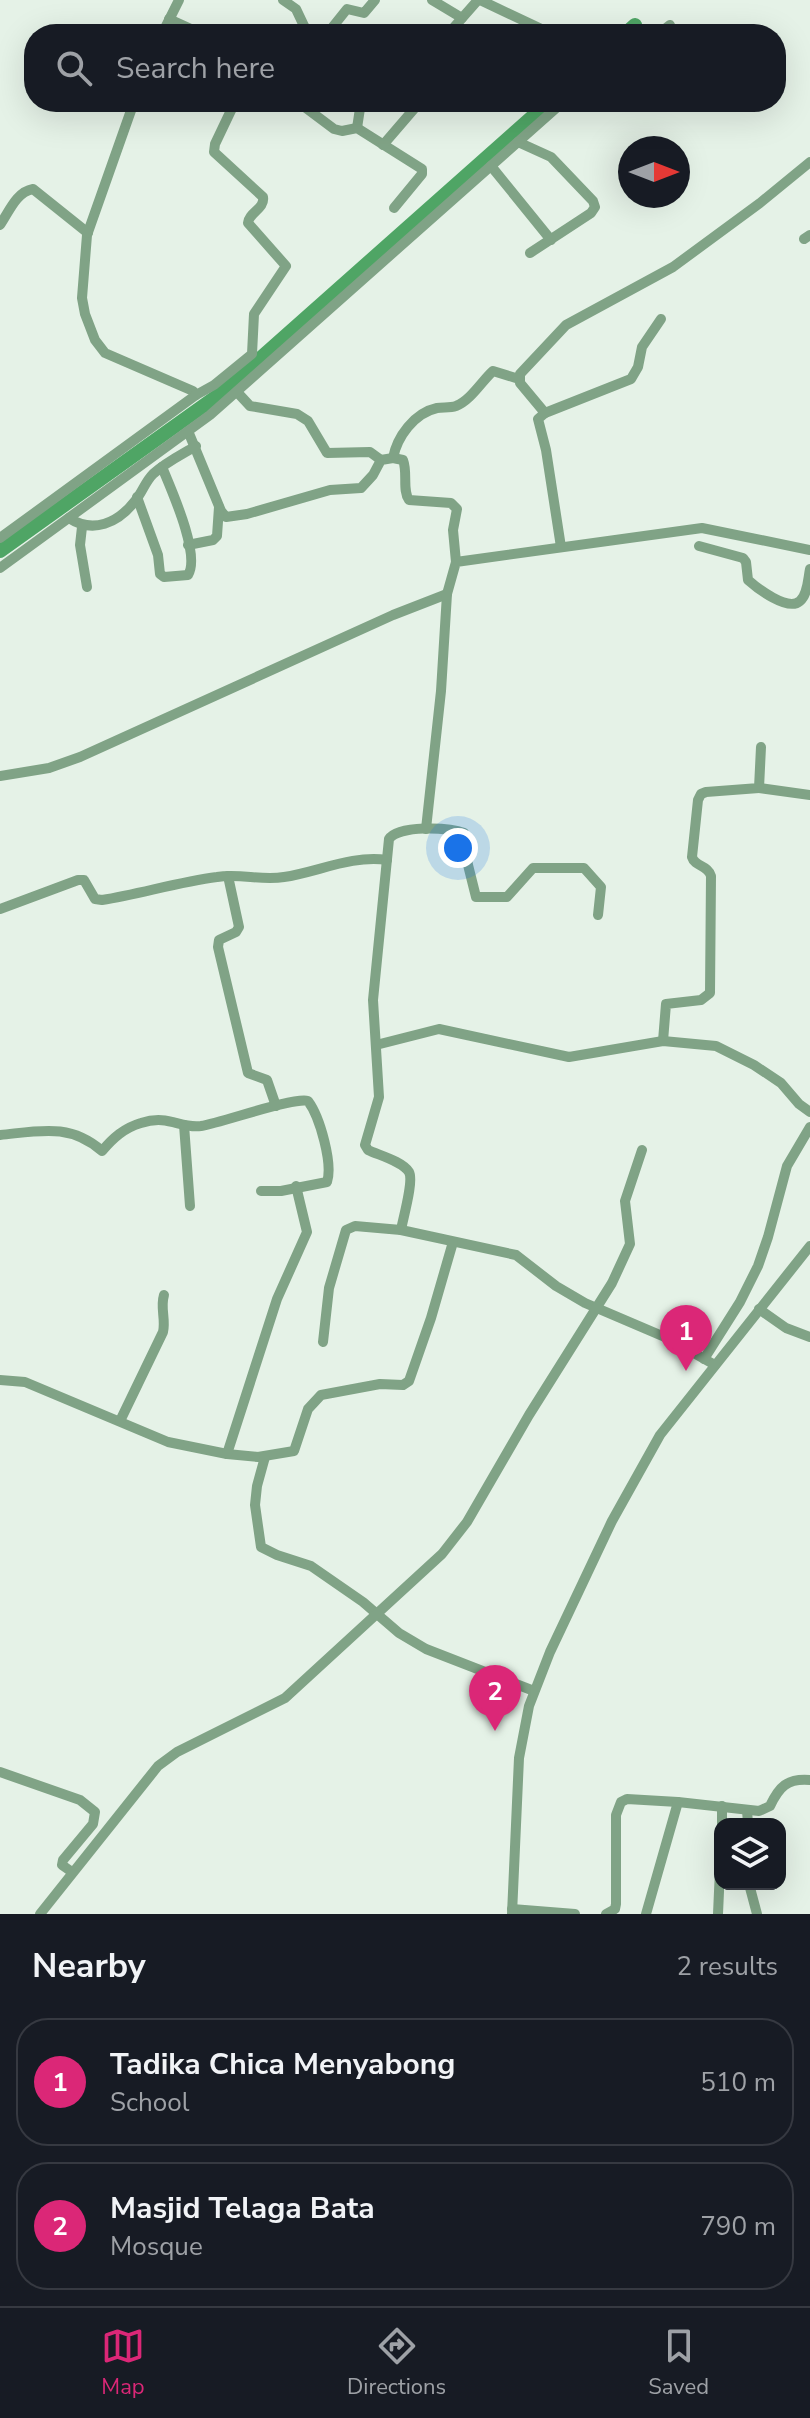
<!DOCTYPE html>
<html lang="en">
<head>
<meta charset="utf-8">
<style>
	:root { --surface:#171b24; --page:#242831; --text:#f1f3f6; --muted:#9ea1a6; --line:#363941; --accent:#db2777 }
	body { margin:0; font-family:"Nunito Sans",sans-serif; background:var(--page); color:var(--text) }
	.controls { position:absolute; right:24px; bottom:24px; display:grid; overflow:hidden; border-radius:16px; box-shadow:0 8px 32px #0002 }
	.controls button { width:72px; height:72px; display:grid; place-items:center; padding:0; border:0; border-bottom:2px solid var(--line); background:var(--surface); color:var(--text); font:40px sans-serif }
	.compass { position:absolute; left:618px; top:136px; width:72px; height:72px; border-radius:50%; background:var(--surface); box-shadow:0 8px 32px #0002; rotate:90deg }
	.you { position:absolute; left:458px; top:848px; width:28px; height:28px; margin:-20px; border:6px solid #fff; border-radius:50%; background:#1a73e8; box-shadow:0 0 0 12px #1a73e833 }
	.badge { display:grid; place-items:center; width:52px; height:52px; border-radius:50%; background:var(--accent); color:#fff; font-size:26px; font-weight:700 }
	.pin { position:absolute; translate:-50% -66px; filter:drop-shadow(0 2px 4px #0008) }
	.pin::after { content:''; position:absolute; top:42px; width:28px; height:24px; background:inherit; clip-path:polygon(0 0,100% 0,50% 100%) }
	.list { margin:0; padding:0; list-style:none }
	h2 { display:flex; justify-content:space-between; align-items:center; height:104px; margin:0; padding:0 32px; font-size:34px }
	h2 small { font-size:26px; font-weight:400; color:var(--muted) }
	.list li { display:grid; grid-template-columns:52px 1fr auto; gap:24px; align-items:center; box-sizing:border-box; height:128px; margin:0 16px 16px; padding:0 16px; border:2px solid var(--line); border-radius:32px }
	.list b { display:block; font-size:30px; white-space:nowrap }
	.list p { margin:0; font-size:26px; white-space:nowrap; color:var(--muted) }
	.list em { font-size:26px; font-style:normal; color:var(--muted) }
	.icon { flex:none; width:44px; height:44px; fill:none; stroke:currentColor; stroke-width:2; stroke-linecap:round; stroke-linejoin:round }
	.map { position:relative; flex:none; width:810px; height:1914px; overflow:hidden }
	.search { position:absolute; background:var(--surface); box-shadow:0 8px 32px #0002; left:24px; right:24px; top:24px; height:88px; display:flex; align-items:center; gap:20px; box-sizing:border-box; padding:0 28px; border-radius:32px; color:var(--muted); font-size:30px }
	.sheet { height:392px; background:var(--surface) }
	nav { display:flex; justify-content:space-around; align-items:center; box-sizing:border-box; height:112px; border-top:2px solid var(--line); background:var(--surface); font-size:22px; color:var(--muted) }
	nav a { display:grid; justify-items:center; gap:4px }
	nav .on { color:var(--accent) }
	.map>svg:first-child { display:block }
</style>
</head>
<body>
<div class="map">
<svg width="810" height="1914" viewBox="0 0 810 1914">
	<rect width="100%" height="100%" fill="#e5f2e7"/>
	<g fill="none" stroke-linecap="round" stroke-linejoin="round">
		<g stroke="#4fa565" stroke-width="14">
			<polyline points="625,34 635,25"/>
			<polyline points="0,551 220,394 549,102"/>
		</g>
		<g stroke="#80a386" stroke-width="10">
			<polyline points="283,0 296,9 305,28"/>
			<polyline points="432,0 462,18"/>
			<polyline points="480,0 552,34"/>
			<polyline points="169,19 202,34"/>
			<polyline points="162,34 179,0"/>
			<polyline points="293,34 305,28 320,34"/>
			<polyline points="327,34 347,9 364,13 375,0"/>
			<polyline points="448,34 478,0"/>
			<polyline points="641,34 660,33 670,25"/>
			<polyline points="134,102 87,235 82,298 85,314 95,340 105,353 193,391 196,395"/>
			<polyline points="298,102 334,129 342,131 357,128 422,169 422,174 394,208"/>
			<polyline points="357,128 361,102"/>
			<polyline points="518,142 551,157 593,201 595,207 591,213 530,253"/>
			<polyline points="383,145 420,102"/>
			<polyline points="491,166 551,240"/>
			<path d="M0 225C9 212 16 192 33 189L88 233"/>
			<polyline points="804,239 810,235"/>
			<polyline points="237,392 250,406 297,414 308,421 327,453 370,452 381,460"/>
			<polyline points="545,413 631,379 638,367 642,347 661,319"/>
			<path d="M188 431 221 511 226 517 247 514 330 490 361 488 373 475 381 460 393 458 403 460C408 473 402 490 409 500L451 503 457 509 453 530 456 562"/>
			<path d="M393 458C397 437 414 413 437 408 443 407 450 408 456 406 471 400 481 382 493 371L519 379"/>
			<path d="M137 497 158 555 160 574 164 577 188 575C201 555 171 489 162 467"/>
			<path d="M69 518C93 534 118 523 135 501 142 493 145 482 153 474 166 462 181 455 196 446"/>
			<polyline points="82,527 80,545 87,587"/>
			<path d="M0 538 196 395 214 385 252 354 254 314 286 266 248 223C249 212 265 209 263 197L214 152 215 144 235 102"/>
			<polyline points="188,545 213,540 217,536 219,507"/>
			<path d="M699 546 743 558 746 562 748 580C757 588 788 612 800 601 808 594 808 578 810 569"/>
			<polyline points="561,547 546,450 538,419 545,413 520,383 520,374 566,325 673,267 760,203 810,162"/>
			<polyline points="0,568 210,415 563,102"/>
			<polyline points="0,776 49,768 80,757 393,615 447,594"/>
			<polyline points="759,788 810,795"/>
			<polyline points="426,829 441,691 447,594 456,562 702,528 810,550"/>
			<polyline points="228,876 239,927 236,932 219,940 218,947 248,1073 267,1080 276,1106"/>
			<path d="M0 909 78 880H84L95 899 102 900C140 894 178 882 217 877 240 873 261 881 284 877 318 872 351 855 387 860"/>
			<path d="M663 1041 666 1004 701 1000 710 993 711 876C708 865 695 867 692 857L698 800 701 794 706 792 759 788 761 747"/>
			<polyline points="376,1045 439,1029 569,1057 663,1041 716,1046 754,1065 781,1083 799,1104 810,1112"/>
			<polyline points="184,1125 190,1206"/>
			<path d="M0 1135C40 1131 70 1123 102 1151 113 1138 124 1128 141 1123 169 1114 180 1129 201 1126 224 1122 293 1097 308 1101 320 1117 333 1164 327 1182L281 1191H261"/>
			<path d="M401 1230C403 1218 414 1181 409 1172 402 1161 378 1155 368 1150L365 1145 379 1097 373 1000 389 839C398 825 449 827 464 833L468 865 476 897H507L533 868H584L601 887 598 915"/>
			<polyline points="759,1309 786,1328 810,1337"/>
			<polyline points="323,1342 329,1288 346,1230 355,1226 401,1230 516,1255 556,1286 585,1303 667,1338 715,1365"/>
			<polyline points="704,1359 740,1302 758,1266 768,1237 787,1166 810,1127"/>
			<polyline points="0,1380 25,1382 168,1442 227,1454 258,1457 294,1451 308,1409 321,1395 380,1384 403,1385 409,1381 431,1318 453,1242"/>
			<path d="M120 1421 163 1332C166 1319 160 1308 164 1295"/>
			<polyline points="227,1454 277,1299 307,1232 296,1186"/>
			<polyline points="265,1457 257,1486 255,1505 261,1547 277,1555 311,1566 363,1602 399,1633 426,1649 534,1691"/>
			<polyline points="0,1772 80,1800 95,1812 93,1824 63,1860 62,1865 72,1872"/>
			<polyline points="747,1810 748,1824"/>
			<polyline points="722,1824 722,1806"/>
			<polyline points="749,1884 757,1914"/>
			<polyline points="512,1909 575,1914"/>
			<polyline points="40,1914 158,1766 177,1752 285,1698 442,1554 467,1522 529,1415 612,1283 630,1244 625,1201 642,1150"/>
			<polyline points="512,1914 519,1758 529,1706 550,1652 612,1521 660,1435 810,1246"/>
			<path d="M606 1914 615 1909 616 1904V1815L621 1802 627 1799 678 1802 759 1811 770 1806C779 1787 787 1778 810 1780"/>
			<polyline points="646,1914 678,1802"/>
			<polyline points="718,1914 720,1869"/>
		</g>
	</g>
</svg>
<div class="controls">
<button><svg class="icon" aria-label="layers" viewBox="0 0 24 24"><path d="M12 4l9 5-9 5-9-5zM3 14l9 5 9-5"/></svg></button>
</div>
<svg class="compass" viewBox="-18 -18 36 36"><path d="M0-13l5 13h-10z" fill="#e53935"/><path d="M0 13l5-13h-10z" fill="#9ea1a6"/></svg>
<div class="you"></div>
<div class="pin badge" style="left:686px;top:1371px">1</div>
<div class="pin badge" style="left:495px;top:1731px">2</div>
<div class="search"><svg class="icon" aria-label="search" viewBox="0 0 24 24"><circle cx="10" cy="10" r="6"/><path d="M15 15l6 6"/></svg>Search here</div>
</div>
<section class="sheet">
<h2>Nearby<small>2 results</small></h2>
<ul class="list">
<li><span class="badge">1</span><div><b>Tadika Chica Menyabong</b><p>School</p></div><em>510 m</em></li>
<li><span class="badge">2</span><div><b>Masjid Telaga Bata</b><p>Mosque</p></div><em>790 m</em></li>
</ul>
</section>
<nav>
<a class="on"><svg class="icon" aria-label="map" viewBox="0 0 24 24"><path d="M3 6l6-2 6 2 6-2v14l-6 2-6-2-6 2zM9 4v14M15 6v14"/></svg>Map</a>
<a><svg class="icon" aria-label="directions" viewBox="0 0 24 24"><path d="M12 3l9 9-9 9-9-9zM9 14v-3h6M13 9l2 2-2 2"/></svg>Directions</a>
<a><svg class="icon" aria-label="saved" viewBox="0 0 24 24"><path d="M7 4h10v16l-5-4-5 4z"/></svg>Saved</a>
</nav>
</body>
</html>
